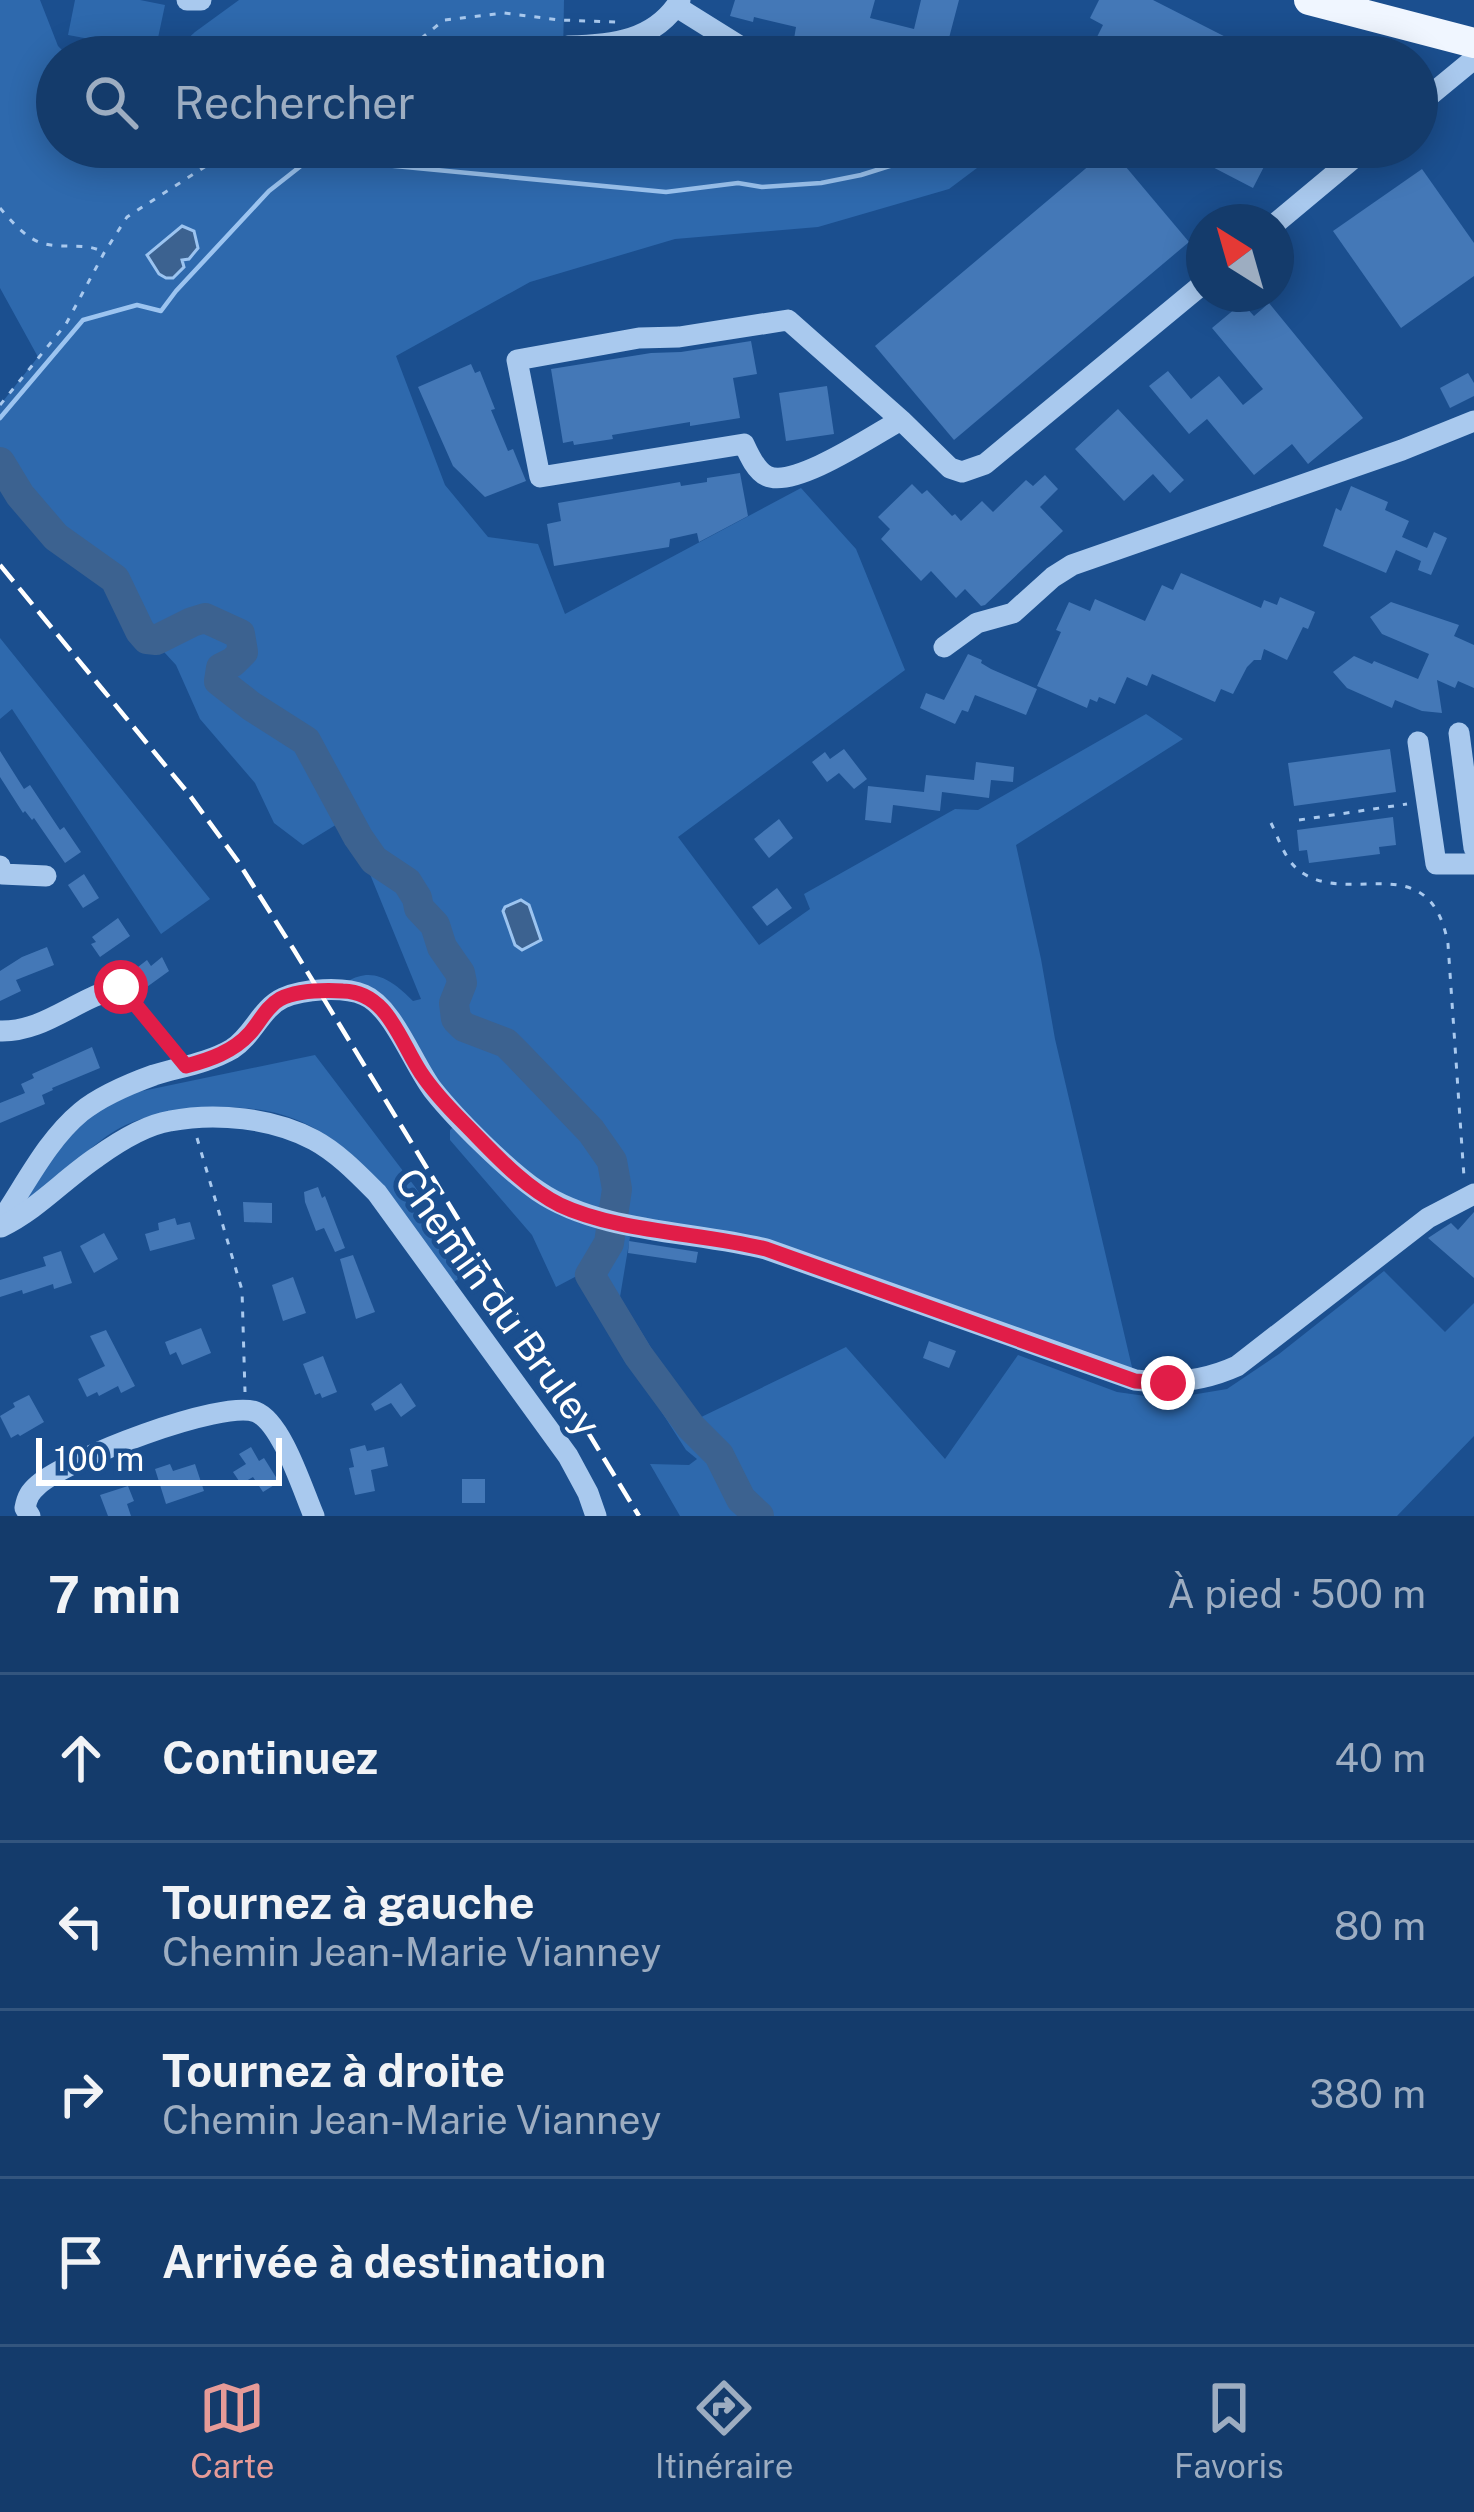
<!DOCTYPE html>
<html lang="fr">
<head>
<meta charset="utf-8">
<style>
	:root { --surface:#143b6b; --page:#1d4271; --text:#f1f3f6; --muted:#9dadc1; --line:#33557e; --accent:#e69b98 }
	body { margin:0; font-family:"Public Sans",sans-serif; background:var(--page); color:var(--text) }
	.compass { position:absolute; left:1186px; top:204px; width:108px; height:108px; border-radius:50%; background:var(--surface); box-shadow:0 6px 30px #0003; rotate:323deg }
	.scale { position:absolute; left:36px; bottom:30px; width:246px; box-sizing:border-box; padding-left:12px; border:6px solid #fff; border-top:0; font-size:33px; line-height:42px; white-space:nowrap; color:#fff; -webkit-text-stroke:9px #1b4f8f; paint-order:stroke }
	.stop { position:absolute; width:36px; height:36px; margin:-27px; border:9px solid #e11d48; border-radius:50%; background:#fff }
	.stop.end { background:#e11d48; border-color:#fff; box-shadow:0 3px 12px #0008 }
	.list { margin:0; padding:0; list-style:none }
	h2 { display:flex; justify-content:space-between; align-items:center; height:156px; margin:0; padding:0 48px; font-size:51px }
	h2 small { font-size:39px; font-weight:400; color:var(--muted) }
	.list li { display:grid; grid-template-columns:78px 1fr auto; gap:36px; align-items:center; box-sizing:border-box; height:168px; padding:0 48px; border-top:3px solid var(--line) }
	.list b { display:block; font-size:45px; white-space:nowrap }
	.list p { margin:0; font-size:39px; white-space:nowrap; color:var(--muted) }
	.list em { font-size:39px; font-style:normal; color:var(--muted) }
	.icon { flex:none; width:66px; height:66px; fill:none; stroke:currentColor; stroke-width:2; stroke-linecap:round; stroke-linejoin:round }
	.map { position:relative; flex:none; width:1474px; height:1516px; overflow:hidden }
	.search { position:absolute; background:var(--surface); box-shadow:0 6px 30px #0003; left:36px; right:36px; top:36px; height:132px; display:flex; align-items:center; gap:30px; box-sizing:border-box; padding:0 42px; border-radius:66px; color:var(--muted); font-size:45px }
	.sheet { height:828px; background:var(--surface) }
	nav { display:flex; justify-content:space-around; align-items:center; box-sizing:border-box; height:168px; border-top:3px solid var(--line); background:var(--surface); font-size:33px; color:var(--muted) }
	nav a { display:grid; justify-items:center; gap:6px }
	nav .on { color:var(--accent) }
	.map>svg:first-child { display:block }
</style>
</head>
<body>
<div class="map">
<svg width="1474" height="1516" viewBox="0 0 1474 1516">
	<rect width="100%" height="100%" fill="#1b4f8f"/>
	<g fill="#2e69ad">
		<path d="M0 0H40L58 46 69 57H57V147H1005L949 189 818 227 675 239 530 282 396 356 445 485 488 537 538 544 565 614 801 488 856 549 905 670 678 837 759 945 810 909 804 894 955 809 978 810 1146 714 1183 739 1016 845 1041 959 1055 1039 1135 1380 766 1249 613 1225 630 1237 620 1297 695 1420 846 1347 945 1459 1018 1355 1117 1392 1167 1399 1227 1389 1279 1354 1384 1271 1445 1332 1474 1303V1436L1397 1516H680L650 1464 689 1465 697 1459 686 1450 661 1411 593 1295 588 1270 556 1287 532 1235 450 1140V1130L460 1120 347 982C373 965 394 982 413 1001L421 999 347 818 303 845 274 823 255 783 200 719 176 665 153 640 147 639 140 631 115 579 56 537 20 495 0 462V405L38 357 0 288Z"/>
		<polygon points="75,0 140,0 165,5 155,52 130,47 127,57 94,50 95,40 68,35"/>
		<polygon points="239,0 564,0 563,57 168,57 195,32"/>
		<polygon points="0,638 210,899 161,934 12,709 0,719"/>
		<path d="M315 1055 444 1225 463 1275 453 1283 362 1164C306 1110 255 1101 181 1111 159 1114 137 1118 118 1129 88 1146 53 1185 24 1208L33 1183 64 1143 92 1114 128 1094Z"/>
	</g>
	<g fill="#3c6290" stroke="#9cc4f0" stroke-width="3">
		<polygon points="182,226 194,231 198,248 189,259 182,260 184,267 173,278 166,278 159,274 147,255"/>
		<polygon points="521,900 529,905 541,940 522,950 515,945 503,911 505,907"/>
	</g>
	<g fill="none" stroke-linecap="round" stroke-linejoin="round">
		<polyline stroke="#9cc4f0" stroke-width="4.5" points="0,418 83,320 137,305 161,311 176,291 269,191 311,158 666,192 738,183 762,187 821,183 861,175 950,147"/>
		<polyline stroke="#3c6290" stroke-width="30" points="0,462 20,495 56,537 115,579 140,631 147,639 156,640 192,622 205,618 240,634 243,652 233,662 221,668 219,681 251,706 306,741 358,837 374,860 407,882 417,898 419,908 435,925 442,947 460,973 462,983 454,1003 456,1019 464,1027 506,1043 518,1055 591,1131 612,1161 617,1189 609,1243 590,1275 638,1355 691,1427 719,1455 741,1499 759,1516"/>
	</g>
	<g fill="#4478b7">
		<polygon points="735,0 875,0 870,18 914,29 921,0 959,0 949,38 956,40 967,57 791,57 796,27 754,17 753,22 730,16"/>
		<polygon points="1099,0 1153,0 1265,57 1087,57 1103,25 1090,18"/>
		<polygon points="1174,147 1301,147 1292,166 1270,155 1253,188"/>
		<polygon points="1110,148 1189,242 954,440 875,346"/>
		<polygon points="1422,169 1474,243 1474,276 1401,328 1333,231"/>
		<polygon points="1242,303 1254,316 1269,303 1363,418 1308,464 1292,444 1254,475 1207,419 1189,434 1149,386 1168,371 1191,399 1219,376 1243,405 1263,389 1212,328"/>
		<polygon points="751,341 757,374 733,378 740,418 690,426 690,422 612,435 613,439 574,445 573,441 563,443 551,369 651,353 681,352"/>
		<polygon points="471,364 475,373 480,371 495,409 491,410 508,451 513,449 526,481 485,497 453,466 418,387"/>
		<polygon points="1468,373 1474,383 1474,396 1450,408 1440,388"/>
		<polygon points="827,386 834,434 786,441 779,393"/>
		<polygon points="1118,409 1184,480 1170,493 1153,474 1124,501 1075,449"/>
		<polygon points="740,473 748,516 699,542 697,533 670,539 669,547 554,566 547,524 561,521 558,503 680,482 681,486 707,482 707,478"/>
		<polygon points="1045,475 1058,489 1040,507 1063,531 985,605 981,606 965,589 956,598 931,571 921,581 881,539 890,529 878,517 912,484 922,494 927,490 952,516 955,514 961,521 982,501 993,512 1026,480 1033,486"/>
		<polygon points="1351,486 1388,502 1385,510 1409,521 1402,537 1427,548 1434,532 1447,538 1431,575 1418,570 1421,561 1396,550 1386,573 1323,546 1336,508 1341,511"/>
		<polygon points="1181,573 1261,608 1264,600 1277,605 1280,597 1315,612 1308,629 1303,627 1287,660 1264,649 1261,660 1254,660 1247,667 1233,694 1221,689 1215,702 1152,674 1147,686 1127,677 1115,704 1099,697 1097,702 1090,699 1087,708 1037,686 1061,632 1056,630 1069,602 1090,611 1095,599 1145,621 1162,585 1173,590"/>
		<polygon points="1391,602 1459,625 1454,636 1474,645 1474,688 1458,681 1455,688 1437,680 1442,713 1422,711 1395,700 1392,708 1347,688 1333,672 1354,656 1372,664 1374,661 1418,679 1429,654 1382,634 1370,617"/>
		<polygon points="968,654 982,660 981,663 991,669 1037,689 1026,715 975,695 968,712 962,710 955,724 920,708 926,693 944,700"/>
		<polygon points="844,749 867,779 854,789 839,773 827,782 812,762 825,752 830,759"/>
		<polygon points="1390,749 1396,792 1294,806 1288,763"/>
		<polygon points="0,751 24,789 30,785 60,830 64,827 81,852 65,863 34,818 32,820 25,811 23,813 0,777"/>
		<polygon points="976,762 1014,767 1013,782 991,780 989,798 942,792 940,811 893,805 891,823 865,820 868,786 924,792 926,775 974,780"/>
		<polygon points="1393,817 1396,845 1379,847 1380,854 1309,863 1307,850 1299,851 1297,830"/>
		<polygon points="779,819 793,838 769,858 754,839"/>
		<polygon points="84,874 99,898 83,908 68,885"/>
		<polygon points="777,888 792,908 767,926 752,907"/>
		<polygon points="118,918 130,936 100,957 91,944 96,942 92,937"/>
		<polygon points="47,947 54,965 16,980 21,991 0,1001 0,971 22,957"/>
		<polygon points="162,957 169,971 133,997 135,983 129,974 147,960 151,966"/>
		<polygon points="92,1047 100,1068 52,1088 53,1090 42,1095 45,1104 0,1123 0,1103 25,1093 21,1084 34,1078 32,1074"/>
		<polygon points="318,1187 322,1198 325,1196 345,1248 335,1252 324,1228 316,1231 305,1202 304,1192"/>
		<polygon points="243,1202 272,1203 272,1223 244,1222"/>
		<polygon points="1474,1212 1474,1278 1428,1238 1451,1223 1458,1230"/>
		<polygon points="175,1218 177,1225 190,1222 195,1239 150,1251 145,1234 159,1230 158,1223"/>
		<polygon points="104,1233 118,1259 94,1273 80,1246"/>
		<polygon points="629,1241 698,1252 696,1263 628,1253"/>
		<polygon points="61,1251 72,1283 54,1289 53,1284 23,1294 22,1290 0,1297 0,1280 46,1266 43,1257"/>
		<polygon points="353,1255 375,1312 356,1319 340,1259"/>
		<polygon points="293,1277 306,1313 283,1321 272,1285"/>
		<polygon points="201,1328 211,1353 182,1365 176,1352 170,1355 165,1342"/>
		<polygon points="106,1330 135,1386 121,1393 118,1386 99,1396 97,1392 87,1397 78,1379 105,1366 90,1336"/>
		<polygon points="929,1341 956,1351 949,1368 923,1358"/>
		<polygon points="323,1356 337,1392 322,1398 320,1393 315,1395 303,1364"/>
		<polygon points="401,1383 416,1406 401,1417 391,1403 375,1411 371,1404"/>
		<polygon points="29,1395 44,1422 20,1436 18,1434 11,1438 0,1416 15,1407 13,1403"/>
		<polygon points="365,1445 367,1451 384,1447 388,1466 371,1470 375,1491 355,1495 349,1468 354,1467 350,1449"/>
		<polygon points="251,1447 259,1461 264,1458 279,1482 263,1492 253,1477 241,1484 233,1472 246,1464 239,1454"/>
		<polygon points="170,1464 173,1471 195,1464 204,1491 166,1504 155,1469"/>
		<rect x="462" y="1479" width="23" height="24"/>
		<polygon points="128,1486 134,1501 127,1504 131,1516 108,1516 100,1495"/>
	</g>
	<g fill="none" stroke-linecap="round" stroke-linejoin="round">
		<g stroke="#a9c9ee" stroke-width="3" stroke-dasharray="6 9" stroke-linecap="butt">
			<polyline points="398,57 444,20 504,13 560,20 616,22"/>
			<path d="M0 208C12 222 27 240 45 244 65 249 85 242 103 252"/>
			<polyline points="0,405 66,324 104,253 127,217 209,164 248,147"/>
			<polyline points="1299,820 1407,804"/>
			<path d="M1271 823C1279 839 1285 861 1301 872 1351 907 1430 845 1448 944L1464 1177"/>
			<polyline points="134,1002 173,1051"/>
			<polyline points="197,1138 242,1290 245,1392"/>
		</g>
		<g stroke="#a9c9ee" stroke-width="21">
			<polyline points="187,0 201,0"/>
			<polyline points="677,7 757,57"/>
			<path d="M568 46C612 45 655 41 680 0"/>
			<polyline points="1417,106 1474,59"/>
			<polyline points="1276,223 1367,147"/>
			<path d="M901 420C875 434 795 489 767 476 756 471 749 455 744 444L540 477 517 360 639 338 679 337 788 320 901 420 950 468 962 472 985 464 1204 283"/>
			<polyline points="944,647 977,623 1013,613 1053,577 1072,565 1402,450 1474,421"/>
			<polyline points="1459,733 1474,848"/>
			<polyline points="1418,742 1436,864 1474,864"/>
			<polyline points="0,866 2,874 46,876"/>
			<path d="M0 1031C35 1032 62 1011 93 997 102 993 112 990 121 987"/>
			<path d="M0 1222C25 1186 46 1141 81 1112 102 1095 129 1084 154 1075 180 1067 208 1063 232 1049 253 1036 261 1008 283 998 303 989 343 986 364 995 393 1007 413 1064 433 1090 456 1119 507 1170 538 1191 599 1233 695 1231 766 1249L1135 1380C1172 1385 1204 1381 1237 1366L1428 1218 1474 1194"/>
			<path d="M1 1227C38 1209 63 1180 97 1157 118 1142 145 1125 170 1121 216 1112 273 1118 314 1140 338 1153 358 1174 377 1193L568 1456 588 1493 596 1516"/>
			<path d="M30 1516 25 1508C27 1497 30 1492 38 1485 67 1459 222 1399 256 1412 282 1422 303 1491 314 1516"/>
		</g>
		<polyline stroke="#f0f6ff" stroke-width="30" points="1309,0 1474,43"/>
		<polyline stroke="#fff" stroke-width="4.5" stroke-dasharray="21 9" stroke-linecap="butt" points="0,565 188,793 237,860 294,950 639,1516"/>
	</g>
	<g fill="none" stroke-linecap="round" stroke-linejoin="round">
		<path stroke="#e11d48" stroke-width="15" d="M121 987 186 1066C209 1060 233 1052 250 1033 260 1022 266 1007 280 999 298 990 324 990 343 991 388 992 400 1042 421 1073 433 1091 447 1106 463 1122 492 1151 522 1186 560 1205 617 1232 703 1233 766 1249L1121 1376 1135 1381 1168 1383"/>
	</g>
	<g text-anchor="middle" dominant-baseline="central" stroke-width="10" stroke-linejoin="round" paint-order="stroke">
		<g font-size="39" fill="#fff" stroke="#1b4f8f">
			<text transform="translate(498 1302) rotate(54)">Chemin du Bruley</text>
		</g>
	</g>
</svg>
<svg class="compass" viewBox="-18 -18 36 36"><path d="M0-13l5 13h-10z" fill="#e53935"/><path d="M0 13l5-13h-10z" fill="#9dadc1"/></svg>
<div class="scale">100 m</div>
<div class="stop" style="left:121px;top:987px"></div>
<div class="stop end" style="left:1168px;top:1383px"></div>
<div class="search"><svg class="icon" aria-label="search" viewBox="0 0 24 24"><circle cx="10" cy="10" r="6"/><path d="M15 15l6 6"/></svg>Rechercher</div>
</div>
<section class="sheet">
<h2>7 min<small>À pied · 500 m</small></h2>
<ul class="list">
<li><svg class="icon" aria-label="ahead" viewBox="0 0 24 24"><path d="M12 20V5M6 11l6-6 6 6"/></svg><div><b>Continuez</b></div><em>40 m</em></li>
<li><svg class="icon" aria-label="left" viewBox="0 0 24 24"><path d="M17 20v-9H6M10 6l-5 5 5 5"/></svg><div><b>Tournez à gauche</b><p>Chemin Jean-Marie Vianney</p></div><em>80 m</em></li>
<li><svg class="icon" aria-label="right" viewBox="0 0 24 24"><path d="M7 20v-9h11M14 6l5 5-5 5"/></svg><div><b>Tournez à droite</b><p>Chemin Jean-Marie Vianney</p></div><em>380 m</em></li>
<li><svg class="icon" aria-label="arrive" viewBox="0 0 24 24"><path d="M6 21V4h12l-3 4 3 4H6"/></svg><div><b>Arrivée à destination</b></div></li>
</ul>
</section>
<nav>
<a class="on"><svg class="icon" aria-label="map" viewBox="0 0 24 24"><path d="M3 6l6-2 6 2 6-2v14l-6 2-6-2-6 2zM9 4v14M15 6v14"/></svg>Carte</a>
<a><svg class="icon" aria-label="directions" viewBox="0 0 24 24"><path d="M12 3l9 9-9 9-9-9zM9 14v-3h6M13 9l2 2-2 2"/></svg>Itinéraire</a>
<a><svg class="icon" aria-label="saved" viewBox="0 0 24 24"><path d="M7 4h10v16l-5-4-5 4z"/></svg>Favoris</a>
</nav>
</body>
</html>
